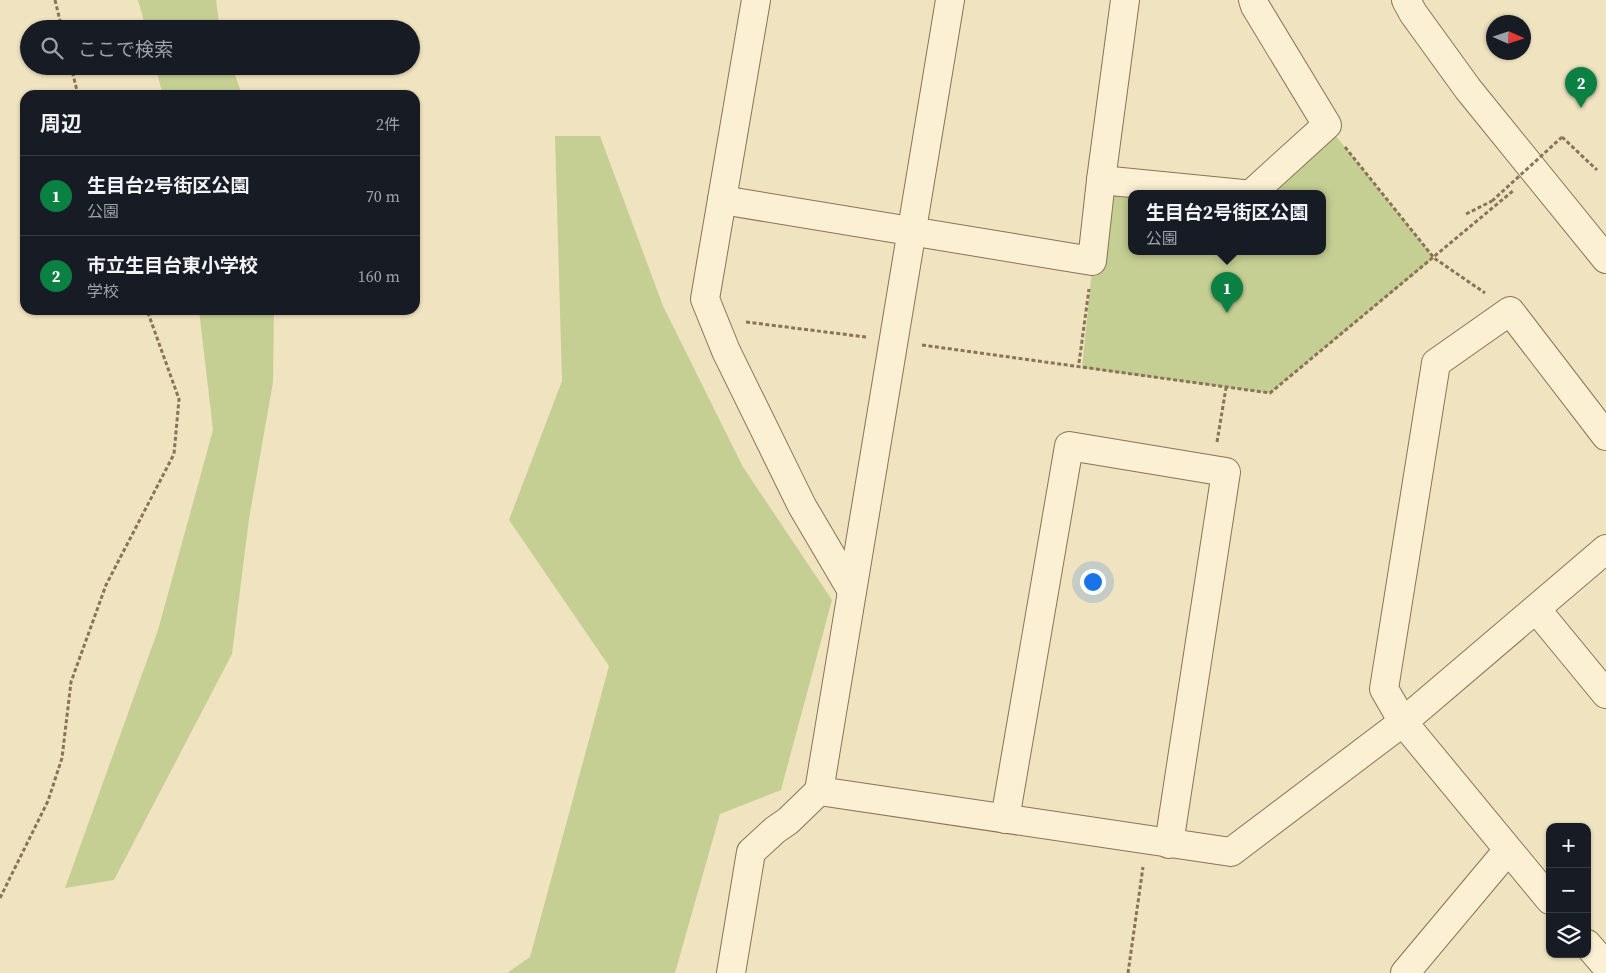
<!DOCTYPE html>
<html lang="ja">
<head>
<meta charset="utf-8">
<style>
	:root { --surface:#171b24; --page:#242831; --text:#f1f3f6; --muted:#9ea1a6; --line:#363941; --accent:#0b8043 }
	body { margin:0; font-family:"Source Serif 4","Noto Sans JP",serif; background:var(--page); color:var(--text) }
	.controls { position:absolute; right:15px; bottom:15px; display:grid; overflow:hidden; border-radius:10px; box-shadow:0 1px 4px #0004 }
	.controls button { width:45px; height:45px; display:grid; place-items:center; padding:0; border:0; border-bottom:1px solid var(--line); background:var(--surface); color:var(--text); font:25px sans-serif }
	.compass { position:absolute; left:1486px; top:15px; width:45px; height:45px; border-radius:50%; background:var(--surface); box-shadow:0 1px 4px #0004; rotate:93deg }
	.you { position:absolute; left:1092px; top:581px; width:18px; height:18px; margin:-12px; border:4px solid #fff; border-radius:50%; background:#1a73e8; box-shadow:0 0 0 8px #1a73e833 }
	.badge { display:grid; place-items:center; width:32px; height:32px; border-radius:50%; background:var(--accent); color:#fff; font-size:16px; font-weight:700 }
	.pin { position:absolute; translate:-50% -41px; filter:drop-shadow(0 1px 2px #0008) }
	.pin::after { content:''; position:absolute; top:26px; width:18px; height:15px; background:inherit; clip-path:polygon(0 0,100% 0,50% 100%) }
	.popup { position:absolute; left:1128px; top:190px; width:198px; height:65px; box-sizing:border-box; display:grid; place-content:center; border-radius:10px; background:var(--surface); filter:drop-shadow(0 1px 4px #0005); font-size:16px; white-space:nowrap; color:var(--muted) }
	.popup b { font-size:19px; color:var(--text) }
	.popup::after { content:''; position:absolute; left:50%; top:100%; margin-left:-10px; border:10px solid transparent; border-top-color:var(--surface) }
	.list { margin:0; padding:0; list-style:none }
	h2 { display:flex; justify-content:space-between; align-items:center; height:65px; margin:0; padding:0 20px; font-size:21px }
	h2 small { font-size:16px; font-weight:400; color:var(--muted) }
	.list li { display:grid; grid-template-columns:32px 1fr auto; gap:15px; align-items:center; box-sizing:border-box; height:80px; padding:0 20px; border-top:1px solid var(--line) }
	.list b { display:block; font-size:19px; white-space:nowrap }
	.list p { margin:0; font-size:16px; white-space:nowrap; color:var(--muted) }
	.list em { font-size:16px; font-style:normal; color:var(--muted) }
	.icon { flex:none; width:28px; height:28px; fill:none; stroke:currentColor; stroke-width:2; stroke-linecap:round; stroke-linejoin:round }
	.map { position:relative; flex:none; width:1606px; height:973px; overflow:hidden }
	.search { position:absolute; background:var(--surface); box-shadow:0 1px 4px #0004; left:20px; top:20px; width:400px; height:55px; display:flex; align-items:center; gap:12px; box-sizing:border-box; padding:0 18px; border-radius:28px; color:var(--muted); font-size:19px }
	.panel { position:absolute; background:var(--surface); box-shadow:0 1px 4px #0004; left:20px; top:90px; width:400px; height:225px; border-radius:15px }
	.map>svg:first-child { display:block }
</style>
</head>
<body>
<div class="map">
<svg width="1606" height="973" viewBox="0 0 1606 973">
	<rect width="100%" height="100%" fill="#f0e3bf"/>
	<g fill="#c6cf93">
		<polygon points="138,0 216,0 220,29 146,29"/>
		<polygon points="155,66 232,66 242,95 163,95"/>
		<polygon points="1327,125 1434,258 1270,393 1082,368 1101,180 1132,194 1132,252 1322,252 1322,194 1251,194"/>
		<polygon points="555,136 600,136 663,306 743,467 832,600 781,790 720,814 675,973 507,973 530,957 609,666 509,520 562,381"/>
		<polygon points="199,310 274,310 273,382 249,519 232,654 114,880 65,888 158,630 213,430"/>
	</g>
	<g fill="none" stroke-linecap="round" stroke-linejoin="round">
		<defs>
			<g id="minor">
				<polyline points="756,0 705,299 726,351 802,506 852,591"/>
				<polyline points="1406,0 1413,13 1468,89 1606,259"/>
				<polyline points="1101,180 1243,194"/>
				<polyline points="1251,194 1327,125 1255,6 1253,0"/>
				<polyline points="722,200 1092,261 1101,180 1125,0"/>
				<polyline points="1536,609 1606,694"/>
				<polyline points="819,791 1231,852 1403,722 1606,549"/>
				<polyline points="1005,819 1069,446 1226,472 1169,844"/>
				<polyline points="1550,900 1403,722 1384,689 1436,363 1510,311 1606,436"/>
				<polyline points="1587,944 1606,966"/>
				<polyline points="731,973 751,852 775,830 788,821 819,791 950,0"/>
				<polyline points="1405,973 1508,850"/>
			</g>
		</defs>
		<use href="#minor" stroke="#8a7356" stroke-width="30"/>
		<g stroke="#8a7356" stroke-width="3" stroke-dasharray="4 2.5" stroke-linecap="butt">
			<polyline points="55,0 62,29"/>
			<polyline points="71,66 78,95"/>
			<polyline points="1562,137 1597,170"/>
			<polyline points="1345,147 1434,258 1485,293"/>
			<polyline points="1466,214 1492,201"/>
			<polyline points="746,322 866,337"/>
			<polyline points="922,345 1270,393 1514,190"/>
			<polyline points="1079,363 1089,289"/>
			<polyline points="1217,442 1226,388"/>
			<polyline points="0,898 48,801 62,758 71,682 106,585 174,454 179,399 147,310"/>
			<polyline points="1128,973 1143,867"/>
		</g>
		<use href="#minor" stroke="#fbf0d3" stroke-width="28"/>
		<polyline stroke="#8a7356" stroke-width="3" stroke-dasharray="4 2.5" stroke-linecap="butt" points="1492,201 1562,137"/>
	</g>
</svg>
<div class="controls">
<button>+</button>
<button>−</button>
<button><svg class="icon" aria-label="layers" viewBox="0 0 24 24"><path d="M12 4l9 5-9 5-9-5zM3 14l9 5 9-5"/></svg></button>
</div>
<svg class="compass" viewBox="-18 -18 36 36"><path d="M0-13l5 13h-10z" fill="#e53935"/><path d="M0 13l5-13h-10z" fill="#9ea1a6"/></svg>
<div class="you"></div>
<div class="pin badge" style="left:1227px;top:313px">1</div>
<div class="popup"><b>生目台2号街区公園</b>公園</div>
<div class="pin badge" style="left:1581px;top:108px">2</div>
<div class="search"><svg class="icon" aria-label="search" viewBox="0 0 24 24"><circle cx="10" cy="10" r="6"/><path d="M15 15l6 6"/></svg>ここで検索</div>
<section class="panel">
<h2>周辺<small>2件</small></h2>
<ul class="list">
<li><span class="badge">1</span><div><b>生目台2号街区公園</b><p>公園</p></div><em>70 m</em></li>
<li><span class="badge">2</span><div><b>市立生目台東小学校</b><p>学校</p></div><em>160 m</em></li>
</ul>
</section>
</div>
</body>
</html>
